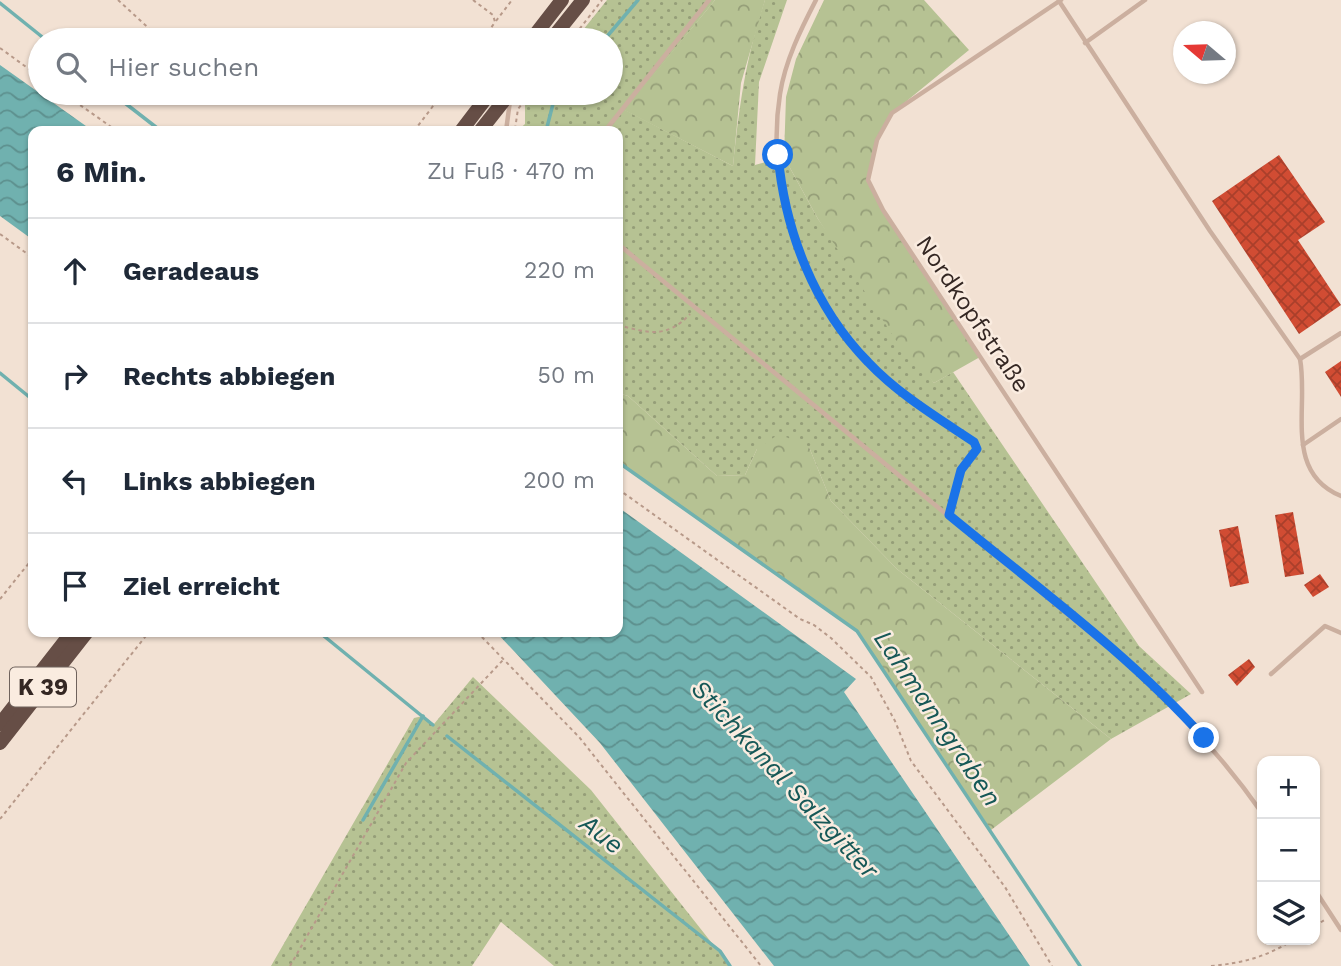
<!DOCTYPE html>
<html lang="de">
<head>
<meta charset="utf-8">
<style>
	:root { --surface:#fff; --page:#f6f6f7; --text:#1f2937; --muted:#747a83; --line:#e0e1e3 }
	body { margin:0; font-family:"Work Sans",sans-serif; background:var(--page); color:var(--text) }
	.controls { position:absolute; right:21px; bottom:21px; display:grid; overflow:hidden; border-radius:14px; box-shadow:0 2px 5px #0004 }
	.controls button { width:63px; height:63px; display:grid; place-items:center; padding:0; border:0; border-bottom:2px solid var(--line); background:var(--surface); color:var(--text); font:35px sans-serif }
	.compass { position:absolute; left:1173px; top:21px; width:63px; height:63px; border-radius:50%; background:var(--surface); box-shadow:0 2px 5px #0004; rotate:289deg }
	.stop { position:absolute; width:21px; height:21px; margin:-16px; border:5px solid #1a73e8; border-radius:50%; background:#fff }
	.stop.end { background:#1a73e8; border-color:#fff; box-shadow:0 2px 7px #0008 }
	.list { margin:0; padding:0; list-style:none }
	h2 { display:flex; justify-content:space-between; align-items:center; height:91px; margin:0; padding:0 28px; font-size:30px }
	h2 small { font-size:23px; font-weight:400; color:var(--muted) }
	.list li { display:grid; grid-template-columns:46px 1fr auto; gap:21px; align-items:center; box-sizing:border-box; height:105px; padding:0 28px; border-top:2px solid var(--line) }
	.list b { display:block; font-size:26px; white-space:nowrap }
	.list em { font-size:23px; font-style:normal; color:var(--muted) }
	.icon { flex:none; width:38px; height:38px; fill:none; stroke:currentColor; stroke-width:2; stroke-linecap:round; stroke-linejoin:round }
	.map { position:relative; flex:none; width:1341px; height:966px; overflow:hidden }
	.search { position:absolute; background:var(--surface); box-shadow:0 2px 5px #0004; left:28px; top:28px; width:595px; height:77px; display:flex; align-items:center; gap:18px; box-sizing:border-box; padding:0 24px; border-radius:38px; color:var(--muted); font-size:26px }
	.panel { position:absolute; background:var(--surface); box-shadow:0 2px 5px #0004; left:28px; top:126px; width:595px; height:511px; border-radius:14px }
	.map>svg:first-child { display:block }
</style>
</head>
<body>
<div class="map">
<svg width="1341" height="966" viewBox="0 0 1341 966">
	<defs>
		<pattern id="grass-dots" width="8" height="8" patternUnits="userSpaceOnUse" patternTransform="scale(1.75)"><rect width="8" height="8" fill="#b6c293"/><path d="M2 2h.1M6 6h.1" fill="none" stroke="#959e78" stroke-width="1.8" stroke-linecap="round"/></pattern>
		<pattern id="forest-crowns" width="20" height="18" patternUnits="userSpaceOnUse" patternTransform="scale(1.75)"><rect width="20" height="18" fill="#b6c293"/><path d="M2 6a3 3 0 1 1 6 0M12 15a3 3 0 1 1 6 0" fill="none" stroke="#959e78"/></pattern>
		<pattern id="water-waves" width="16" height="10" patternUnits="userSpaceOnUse" patternTransform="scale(1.75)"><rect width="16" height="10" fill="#70b1af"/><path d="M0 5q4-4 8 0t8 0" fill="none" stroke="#5d908e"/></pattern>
		<pattern id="building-cross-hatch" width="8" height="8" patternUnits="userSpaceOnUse" patternTransform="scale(1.75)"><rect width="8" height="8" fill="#d14c33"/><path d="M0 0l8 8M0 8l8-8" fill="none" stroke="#aa3f2b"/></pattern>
	</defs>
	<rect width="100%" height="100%" fill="#f2e1d3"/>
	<g fill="url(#grass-dots)">
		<path d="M607 0H715L625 110 733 166C739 107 746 56 765 0H787L759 82 755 165 784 157 818 219 934 383 953 372 1139 646 1191 694 1111 739 897 569 831 501 809 447 757 449 745 475 717 476 628 396 618 393V131H517L525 124V102L533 93H611V40H575Z"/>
		<polygon points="473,677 591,790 730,966 554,966 501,922 472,966 271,966 414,718 423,716 434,724"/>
	</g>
	<g fill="url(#forest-crowns)">
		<polygon points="715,0 765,0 741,83 733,166 624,110"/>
		<polygon points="824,0 924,0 969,50 892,113 877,140 868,180 883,210 980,357 934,383 895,339 818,219 784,157 786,97 796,59"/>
		<polygon points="618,393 628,396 717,476 745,475 757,449 779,434 809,447 831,501 897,569 1111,739 991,830 857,631 618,462"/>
	</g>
	<g fill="url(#water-waves)">
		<polygon points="0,65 93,131 33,131 33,240 0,216"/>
		<polygon points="618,507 856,679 844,692 1030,966 774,966 600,743 496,632 618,632"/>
	</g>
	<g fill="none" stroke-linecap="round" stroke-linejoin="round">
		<g stroke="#70b1af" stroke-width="3.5">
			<polyline points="0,3 46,40"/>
			<polyline points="604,40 638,0"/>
			<polyline points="112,93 161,131"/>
			<polyline points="546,131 554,100 560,93"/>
			<polyline points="0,373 33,400"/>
			<polyline points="618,462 857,631 1080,966"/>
			<polyline points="319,632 433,725"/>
			<polyline points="447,736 720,951 730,966"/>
			<polyline points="363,820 423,716"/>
		</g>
	</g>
	<g fill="url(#building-cross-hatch)">
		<polygon points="1279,155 1325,222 1298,240 1341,305 1299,334 1212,201"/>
		<polygon points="1341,361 1341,397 1325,372"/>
		<polygon points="1293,512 1304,574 1285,577 1275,515"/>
		<polygon points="1238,526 1249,583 1230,587 1219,530"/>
		<polygon points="1320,574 1329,587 1313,597 1304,585"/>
		<polygon points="1249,659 1255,667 1237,686 1228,675"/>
	</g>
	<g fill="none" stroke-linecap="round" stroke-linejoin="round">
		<g stroke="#b79989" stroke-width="2" stroke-dasharray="3.5 3.5" stroke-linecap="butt">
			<polyline points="118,0 155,34"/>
			<polyline points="473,0 493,15 495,22 483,40"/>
			<polyline points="496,21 512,0"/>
			<polyline points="571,40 602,0"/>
			<polyline points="0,48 40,77"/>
			<polyline points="63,93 117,131"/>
			<polyline points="515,129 518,109 531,93"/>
			<polyline points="414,131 443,93"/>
			<polyline points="0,234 33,258"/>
			<path d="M618 325C648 333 667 339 690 314"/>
			<polyline points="618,489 800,619 814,625 831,638 871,677 895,721 911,761 1005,887 1052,966"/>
			<polyline points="0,599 33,558"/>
			<polyline points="477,632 579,737 761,966"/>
			<polyline points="0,819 149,632"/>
			<polyline points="1315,926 1326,919"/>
			<polyline points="290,966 406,763 503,660"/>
			<path d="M1211 966C1243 963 1266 957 1293 940"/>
		</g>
		<g stroke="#cbaf9f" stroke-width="4.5">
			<path d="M816 0C801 29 785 61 780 94 765 187 803 296 868 363 899 394 938 418 974 442L977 449 961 470 949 515"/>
			<polyline points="1061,0 892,113 877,140 868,180 883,210 1202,692"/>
			<path d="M1059 1 1210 231 1300 359C1309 407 1283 472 1341 496"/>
			<polyline points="1085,43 1145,0"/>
			<polyline points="506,131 510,101"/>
			<polyline points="605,131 709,0"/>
			<path d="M618 244 1127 663C1178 709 1223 757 1262 813"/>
			<polyline points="1300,359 1341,333"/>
			<polyline points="1303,445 1341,419"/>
			<polyline points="1271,674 1325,626 1341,633"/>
			<polyline points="1315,890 1341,930"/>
		</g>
		<g stroke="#664e46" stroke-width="14">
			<polyline points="531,40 562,0"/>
			<polyline points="551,40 583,0"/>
			<polyline points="461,131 490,93"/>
			<polyline points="480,131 510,93"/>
			<polyline points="0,724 72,632"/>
			<polyline points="0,743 87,632"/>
		</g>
	</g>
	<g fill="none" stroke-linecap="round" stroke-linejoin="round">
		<path stroke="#1a73e8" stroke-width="9" d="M778 155C785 231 814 307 868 362 898 394 938 418 974 442L977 449 961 470 949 515C1035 586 1129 654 1204 738"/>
	</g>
	<g text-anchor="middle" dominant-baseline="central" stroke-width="5" stroke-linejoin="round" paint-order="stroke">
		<rect fill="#faece0" stroke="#6f625c" stroke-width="2" x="10" y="667.5" width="66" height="39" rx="5"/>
		<g font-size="23" font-weight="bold" fill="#342723">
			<text x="43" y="687">K 39</text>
		</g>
		<g font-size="24" fill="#342723" stroke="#faece0">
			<text transform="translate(973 314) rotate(56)">Nordkopfstraße</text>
		</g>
		<g font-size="26" font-style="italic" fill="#165857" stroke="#faece0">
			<text transform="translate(938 718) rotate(56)">Lahmanngraben</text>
			<text transform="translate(785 779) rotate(47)">Stichkanal Salzgitter</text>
			<text transform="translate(602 834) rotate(38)">Aue</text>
		</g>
	</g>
</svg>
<div class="controls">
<button>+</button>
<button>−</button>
<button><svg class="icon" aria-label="layers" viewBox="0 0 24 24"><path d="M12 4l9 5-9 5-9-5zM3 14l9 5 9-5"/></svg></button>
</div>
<svg class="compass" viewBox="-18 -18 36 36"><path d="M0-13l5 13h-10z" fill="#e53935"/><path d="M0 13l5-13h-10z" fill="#747a83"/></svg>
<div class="stop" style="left:778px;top:155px"></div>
<div class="stop end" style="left:1204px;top:738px"></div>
<div class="search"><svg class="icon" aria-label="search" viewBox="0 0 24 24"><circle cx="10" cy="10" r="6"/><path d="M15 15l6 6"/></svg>Hier suchen</div>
<section class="panel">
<h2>6 Min.<small>Zu Fuß · 470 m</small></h2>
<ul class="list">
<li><svg class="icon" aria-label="ahead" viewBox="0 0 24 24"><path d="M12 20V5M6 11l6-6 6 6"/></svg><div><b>Geradeaus</b></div><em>220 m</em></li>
<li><svg class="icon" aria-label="right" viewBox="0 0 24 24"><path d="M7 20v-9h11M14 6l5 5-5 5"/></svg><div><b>Rechts abbiegen</b></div><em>50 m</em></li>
<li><svg class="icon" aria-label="left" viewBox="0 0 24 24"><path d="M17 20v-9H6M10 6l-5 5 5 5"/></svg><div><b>Links abbiegen</b></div><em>200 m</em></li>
<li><svg class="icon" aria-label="arrive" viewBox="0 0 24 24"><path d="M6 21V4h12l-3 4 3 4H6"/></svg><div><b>Ziel erreicht</b></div></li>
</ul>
</section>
</div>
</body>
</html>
